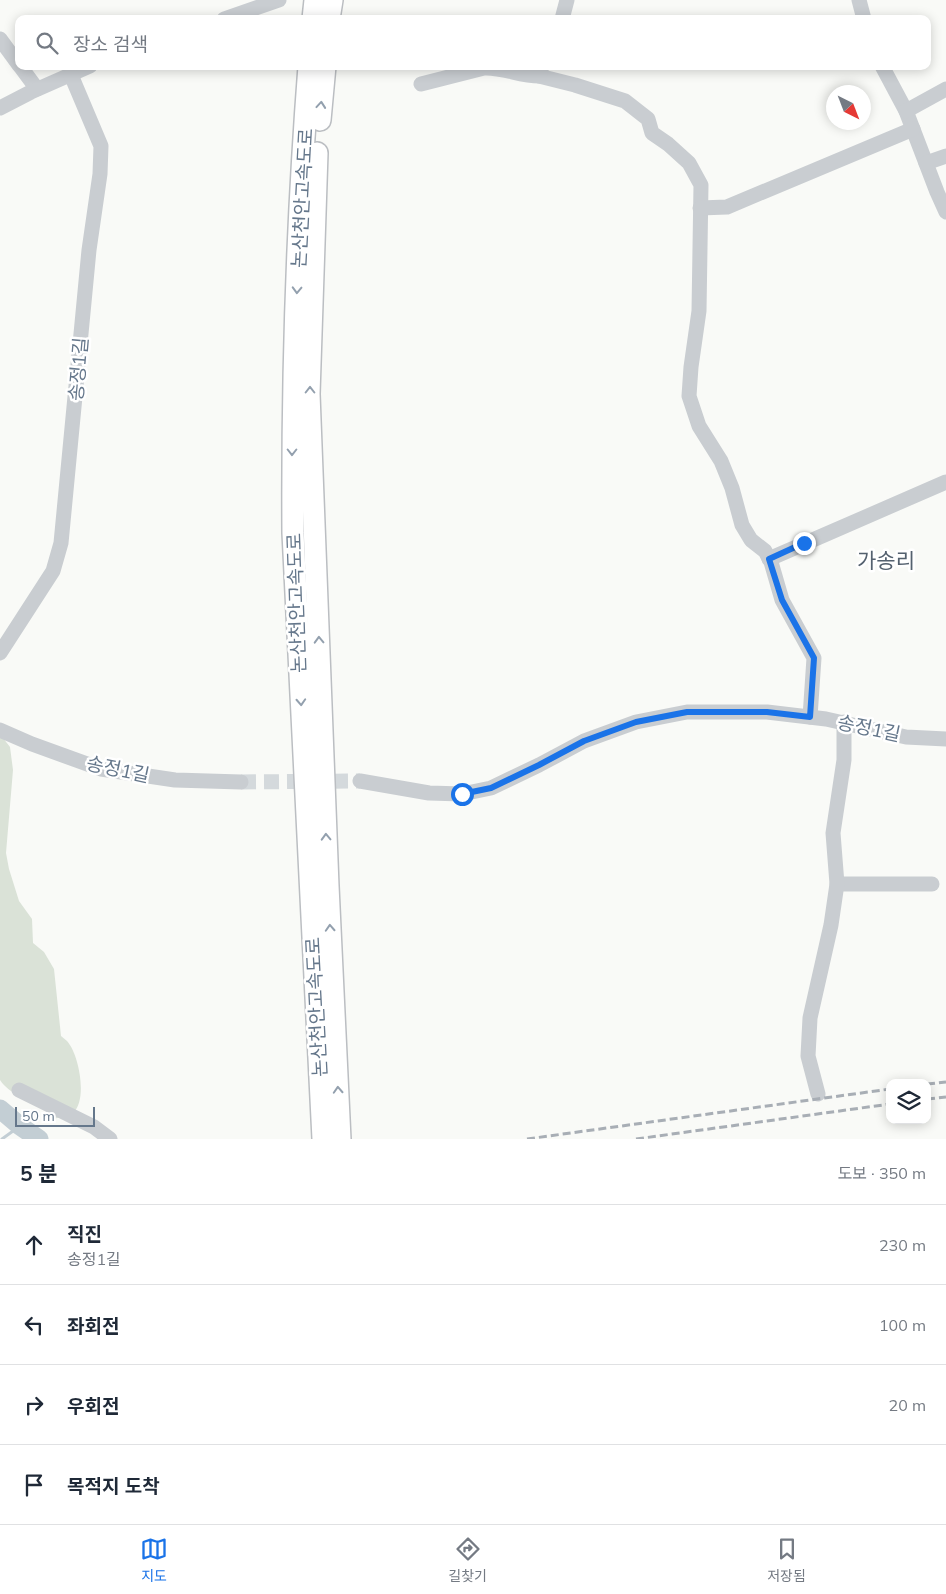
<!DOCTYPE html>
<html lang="ko">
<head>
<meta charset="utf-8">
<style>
	:root { --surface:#fff; --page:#f6f6f7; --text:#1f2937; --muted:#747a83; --line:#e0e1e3; --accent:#1a73e8 }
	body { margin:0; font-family:Mulish,"Noto Sans KR",sans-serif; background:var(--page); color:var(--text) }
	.controls { position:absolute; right:15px; bottom:15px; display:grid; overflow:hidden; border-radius:10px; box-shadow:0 2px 12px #0003 }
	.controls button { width:45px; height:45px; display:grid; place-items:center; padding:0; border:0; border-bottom:1px solid var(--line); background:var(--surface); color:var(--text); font:25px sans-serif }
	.compass { position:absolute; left:826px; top:85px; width:45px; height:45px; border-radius:50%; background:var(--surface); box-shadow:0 2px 12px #0003; rotate:138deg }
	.scale { position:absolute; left:15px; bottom:12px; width:80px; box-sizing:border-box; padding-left:5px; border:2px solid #65778b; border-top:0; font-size:14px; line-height:18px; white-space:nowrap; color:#65778b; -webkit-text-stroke:4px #fff; paint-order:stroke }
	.stop { position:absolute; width:15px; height:15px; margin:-11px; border:4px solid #1a73e8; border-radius:50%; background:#fff }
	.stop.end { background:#1a73e8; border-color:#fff; box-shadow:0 1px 5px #0008 }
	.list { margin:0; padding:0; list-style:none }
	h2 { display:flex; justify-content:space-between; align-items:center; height:65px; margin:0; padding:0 20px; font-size:21px }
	h2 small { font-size:16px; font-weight:400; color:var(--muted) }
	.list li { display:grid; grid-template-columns:32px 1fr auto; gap:15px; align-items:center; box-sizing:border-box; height:80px; padding:0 20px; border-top:1px solid var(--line) }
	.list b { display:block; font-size:19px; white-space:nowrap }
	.list p { margin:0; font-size:16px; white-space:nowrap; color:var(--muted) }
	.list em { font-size:16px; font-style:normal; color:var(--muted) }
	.icon { flex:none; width:28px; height:28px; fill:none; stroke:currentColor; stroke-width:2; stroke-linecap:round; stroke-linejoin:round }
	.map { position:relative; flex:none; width:946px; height:1139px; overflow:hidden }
	.search { position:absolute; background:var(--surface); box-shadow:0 2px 12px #0003; left:15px; right:15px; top:15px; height:55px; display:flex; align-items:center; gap:12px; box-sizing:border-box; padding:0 18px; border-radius:10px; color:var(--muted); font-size:19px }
	.sheet { height:385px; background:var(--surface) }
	nav { display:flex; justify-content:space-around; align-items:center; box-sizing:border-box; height:70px; border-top:1px solid var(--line); background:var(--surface); font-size:14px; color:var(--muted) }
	nav a { display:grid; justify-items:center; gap:2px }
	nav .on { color:var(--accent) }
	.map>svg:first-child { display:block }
</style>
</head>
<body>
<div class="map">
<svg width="946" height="1139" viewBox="0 0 946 1139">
	<rect width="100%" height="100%" fill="#f9faf7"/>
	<path fill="#dae2d7" d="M0 737 3 738 10 747 13 770 6 853 9 869 19 901 32 919 33 943 44 952 54 969 61 1036C63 1038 65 1039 67 1041 79 1054 88 1100 73 1113 69 1117 59 1117 54 1119 49 1114 45 1109 39 1105 25 1096 10 1095 0 1080Z"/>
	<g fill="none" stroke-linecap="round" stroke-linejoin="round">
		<polyline stroke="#c3ced4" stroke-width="3" points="2,1139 20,1126"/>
		<polyline stroke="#c3ced4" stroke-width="19" points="0,1109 20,1126 39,1139"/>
		<polyline stroke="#d4d9dc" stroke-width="15" stroke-dasharray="15 8" stroke-linecap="butt" points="241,782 360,781"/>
		<defs>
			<g id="highway">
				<polyline points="313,19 315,0"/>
				<polyline points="329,19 332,0"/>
				<path d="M309 66C297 221 292 377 293 533L323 1139"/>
				<polyline points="320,120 325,66"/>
				<polyline points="317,153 309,394 328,886 340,1139"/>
			</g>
		</defs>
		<use href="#highway" stroke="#bbbec2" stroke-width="24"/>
		<g stroke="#c9cdd1" stroke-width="15">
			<polyline points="859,0 864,19"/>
			<polyline points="224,19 279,0"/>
			<polyline points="562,19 567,0"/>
			<polyline points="0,39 19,65"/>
			<polyline points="20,66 37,89"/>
			<polyline points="882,66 906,111 937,192 946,212"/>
			<polyline points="539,76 575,85 625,101 648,119 652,133 668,144 689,163 701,185 699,311 691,367 689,396 699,426 721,461 732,488 742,525 751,540 765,551 771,562 782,600 814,658 810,717"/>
			<path d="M421 84 484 68C502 67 520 76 539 76L542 66"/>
			<polyline points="0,108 31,92 90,66"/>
			<polyline points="906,111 946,89"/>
			<polyline points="926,163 946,156"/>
			<polyline points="700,208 727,207 913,129"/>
			<polyline points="769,559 946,482"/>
			<polyline points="0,653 53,571 61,543 89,250 100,174 101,146 71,75"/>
			<polyline points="0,730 32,744 101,769 175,780 241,782"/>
			<polyline points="360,781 429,793 462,794 491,788 539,765 584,741 636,722 687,712 767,712 826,719 906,737 946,739"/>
			<polyline points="837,884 932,884"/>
			<polyline points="19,1090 94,1127 110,1139"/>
			<polyline points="818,1094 808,1056 810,1018 831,925 837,884 833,833 844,760 844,722"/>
		</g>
		<use href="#highway" stroke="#fff" stroke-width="21"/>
		<g stroke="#a8aeb5" stroke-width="3" stroke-dasharray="8 4" stroke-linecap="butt">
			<polyline points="927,1084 946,1082"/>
			<polyline points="927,1099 946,1097"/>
			<polyline points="527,1139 890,1089"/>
			<polyline points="636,1139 890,1104"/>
		</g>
	</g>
	<defs><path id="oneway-chevron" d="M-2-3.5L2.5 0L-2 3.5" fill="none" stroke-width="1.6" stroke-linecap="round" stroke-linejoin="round" transform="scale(1.25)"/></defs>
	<g stroke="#93a0ae">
		<use href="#oneway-chevron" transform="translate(321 105) rotate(-85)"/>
		<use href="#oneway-chevron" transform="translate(297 290) rotate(92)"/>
		<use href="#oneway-chevron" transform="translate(310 390) rotate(-90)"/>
		<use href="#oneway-chevron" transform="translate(292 452) rotate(90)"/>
		<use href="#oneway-chevron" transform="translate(319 640) rotate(-92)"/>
		<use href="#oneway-chevron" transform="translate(301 702) rotate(87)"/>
		<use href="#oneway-chevron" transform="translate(326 837) rotate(-92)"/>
		<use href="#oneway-chevron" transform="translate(330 928) rotate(-93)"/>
		<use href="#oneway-chevron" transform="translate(338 1090) rotate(-93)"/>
	</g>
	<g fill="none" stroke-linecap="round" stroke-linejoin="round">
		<polyline stroke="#1a73e8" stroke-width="6" points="462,794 491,788 539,765 584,741 636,722 687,712 767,712 810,717 814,658 782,600 769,559 804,543"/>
	</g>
	<g text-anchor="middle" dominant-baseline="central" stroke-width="5" stroke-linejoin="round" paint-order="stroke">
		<g font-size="19" fill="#65778b" stroke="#fff">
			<text transform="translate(302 198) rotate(-87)">논산천안고속도로</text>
			<text transform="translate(78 369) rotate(-85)">송정1길</text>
			<text transform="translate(296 603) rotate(-92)">논산천안고속도로</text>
			<text transform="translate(869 728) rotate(12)">송정1길</text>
			<text transform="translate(118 769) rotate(12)">송정1길</text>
			<text transform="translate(316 1007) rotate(-93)">논산천안고속도로</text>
		</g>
		<g font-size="21" fill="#54616f" stroke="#fff">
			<text x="886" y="560">가송리</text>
		</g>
	</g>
</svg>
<div class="controls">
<button><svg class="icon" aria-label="layers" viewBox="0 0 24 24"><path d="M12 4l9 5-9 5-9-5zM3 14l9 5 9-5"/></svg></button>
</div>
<svg class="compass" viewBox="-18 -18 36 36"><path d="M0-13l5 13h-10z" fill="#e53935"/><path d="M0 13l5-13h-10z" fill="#747a83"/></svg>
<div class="scale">50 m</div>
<div class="stop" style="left:462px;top:794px"></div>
<div class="stop end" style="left:804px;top:543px"></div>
<div class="search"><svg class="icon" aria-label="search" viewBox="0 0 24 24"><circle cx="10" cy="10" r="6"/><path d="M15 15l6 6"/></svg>장소 검색</div>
</div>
<section class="sheet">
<h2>5 분<small>도보 · 350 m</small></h2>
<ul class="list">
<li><svg class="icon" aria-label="ahead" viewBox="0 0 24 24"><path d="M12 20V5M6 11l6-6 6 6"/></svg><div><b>직진</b><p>송정1길</p></div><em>230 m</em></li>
<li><svg class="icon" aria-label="left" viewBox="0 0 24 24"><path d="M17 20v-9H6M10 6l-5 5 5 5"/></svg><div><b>좌회전</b></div><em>100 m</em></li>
<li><svg class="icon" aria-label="right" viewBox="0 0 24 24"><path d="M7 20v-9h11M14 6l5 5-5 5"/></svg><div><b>우회전</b></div><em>20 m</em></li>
<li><svg class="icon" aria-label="arrive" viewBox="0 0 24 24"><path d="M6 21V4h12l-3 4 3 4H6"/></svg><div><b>목적지 도착</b></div></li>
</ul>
</section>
<nav>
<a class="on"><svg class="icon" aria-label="map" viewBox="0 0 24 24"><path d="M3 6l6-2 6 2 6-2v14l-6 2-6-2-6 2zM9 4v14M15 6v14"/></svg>지도</a>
<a><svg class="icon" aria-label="directions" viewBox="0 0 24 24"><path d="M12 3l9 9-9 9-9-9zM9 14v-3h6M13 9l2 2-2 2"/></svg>길찾기</a>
<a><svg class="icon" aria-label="saved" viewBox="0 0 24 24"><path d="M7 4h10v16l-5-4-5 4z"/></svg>저장됨</a>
</nav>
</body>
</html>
